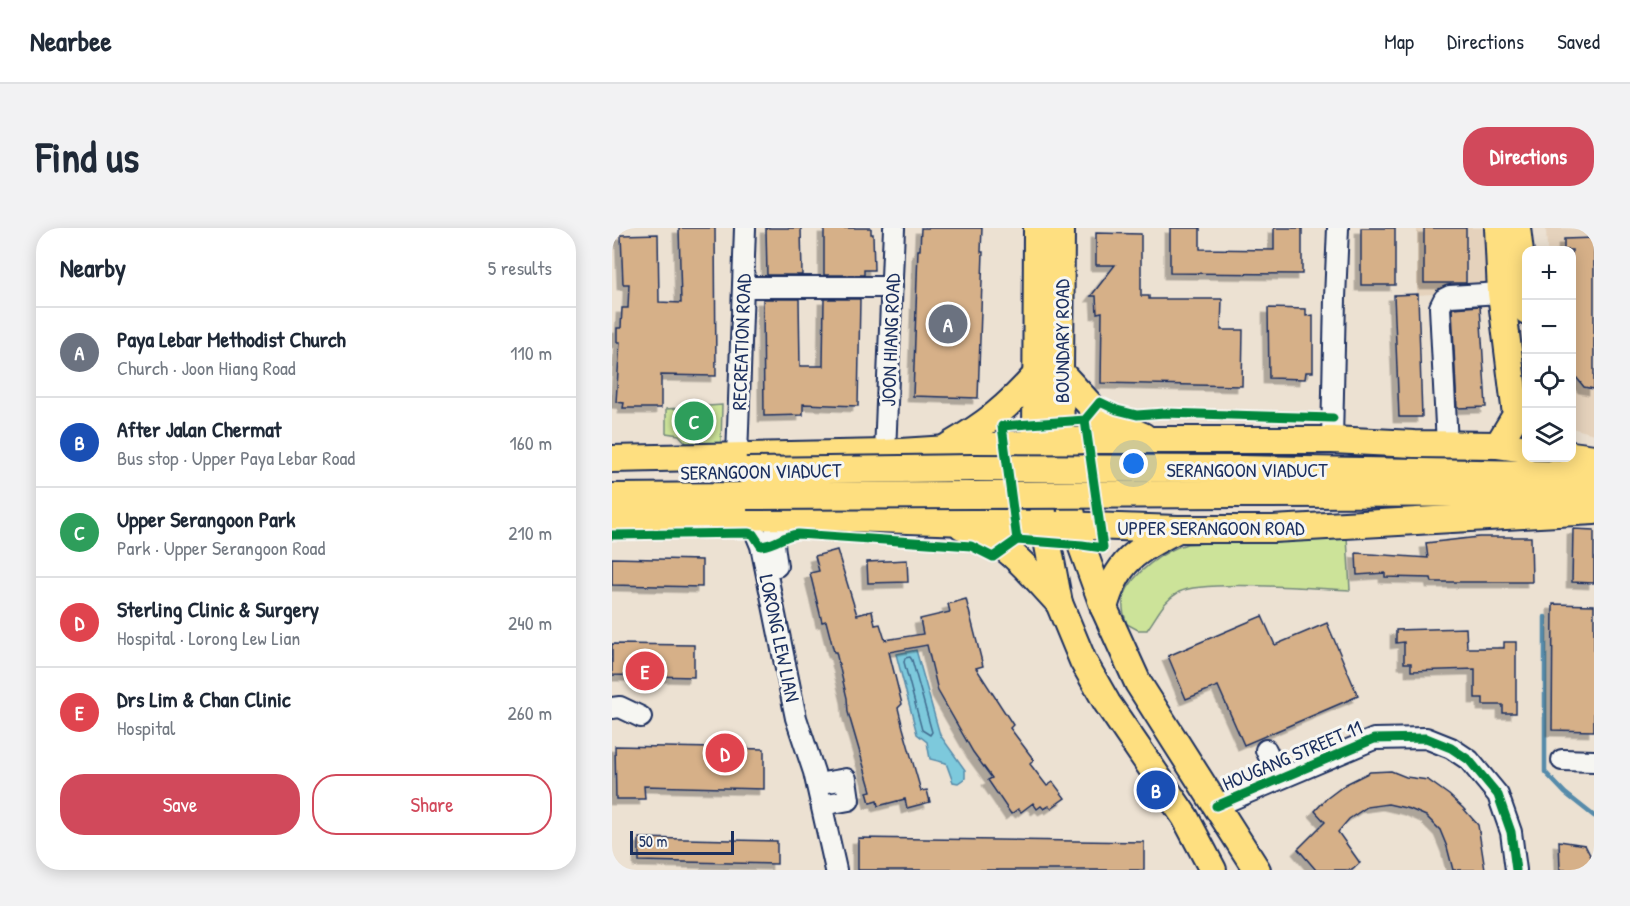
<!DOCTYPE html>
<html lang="en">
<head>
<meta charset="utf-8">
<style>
	:root { --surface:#fff; --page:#f2f2f3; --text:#1f2937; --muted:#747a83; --line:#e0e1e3; --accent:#d1495b }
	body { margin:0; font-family:"Patrick Hand",sans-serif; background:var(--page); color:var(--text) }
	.controls { position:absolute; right:18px; top:18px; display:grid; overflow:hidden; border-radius:12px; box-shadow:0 3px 15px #0003 }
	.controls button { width:54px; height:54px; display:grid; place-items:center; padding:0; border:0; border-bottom:2px solid var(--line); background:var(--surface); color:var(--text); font:30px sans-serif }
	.scale { position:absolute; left:18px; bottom:15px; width:104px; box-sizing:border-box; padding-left:6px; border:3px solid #1b2f5e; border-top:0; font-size:16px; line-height:21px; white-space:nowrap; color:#1b2f5e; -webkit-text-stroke:4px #f6f6f2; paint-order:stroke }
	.you { position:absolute; left:522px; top:236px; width:21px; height:21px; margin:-15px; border:4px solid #fff; border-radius:50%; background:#1a73e8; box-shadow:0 0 0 9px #1a73e833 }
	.badge { display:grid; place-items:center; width:39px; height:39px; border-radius:50%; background:var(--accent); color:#fff; font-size:20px; font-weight:700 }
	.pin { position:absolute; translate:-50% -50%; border:3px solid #fff; box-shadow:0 2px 6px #0006 }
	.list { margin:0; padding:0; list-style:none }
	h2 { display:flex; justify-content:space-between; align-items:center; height:78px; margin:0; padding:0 24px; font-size:26px }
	h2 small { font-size:20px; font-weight:400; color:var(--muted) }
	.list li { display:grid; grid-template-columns:39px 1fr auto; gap:18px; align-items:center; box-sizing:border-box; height:90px; padding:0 24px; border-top:2px solid var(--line) }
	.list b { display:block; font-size:22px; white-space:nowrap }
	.list p { margin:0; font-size:20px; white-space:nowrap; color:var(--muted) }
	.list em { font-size:20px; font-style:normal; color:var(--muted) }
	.actions { display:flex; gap:12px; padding:18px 24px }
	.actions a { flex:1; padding:14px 0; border:2px solid var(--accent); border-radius:24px; text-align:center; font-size:21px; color:var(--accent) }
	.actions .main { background:var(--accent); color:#fff }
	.icon { flex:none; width:33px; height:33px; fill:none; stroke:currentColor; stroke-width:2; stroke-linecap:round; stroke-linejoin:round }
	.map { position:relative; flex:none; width:982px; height:642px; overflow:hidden; border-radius:24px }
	header { display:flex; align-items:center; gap:36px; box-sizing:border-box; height:84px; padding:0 30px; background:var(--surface); border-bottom:2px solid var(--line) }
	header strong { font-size:28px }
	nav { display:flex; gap:33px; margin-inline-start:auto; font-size:21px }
	.intro { display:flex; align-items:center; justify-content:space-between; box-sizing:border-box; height:144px; padding:0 36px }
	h1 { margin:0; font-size:42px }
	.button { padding:15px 27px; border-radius:24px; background:var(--accent); color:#fff; font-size:21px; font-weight:700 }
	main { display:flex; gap:36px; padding:0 36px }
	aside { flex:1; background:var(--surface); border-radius:24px; box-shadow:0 3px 15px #0003 }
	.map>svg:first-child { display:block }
</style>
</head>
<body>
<header>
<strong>Nearbee</strong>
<nav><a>Map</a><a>Directions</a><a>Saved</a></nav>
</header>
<div class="intro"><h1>Find us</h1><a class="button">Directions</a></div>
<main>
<aside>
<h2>Nearby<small>5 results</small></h2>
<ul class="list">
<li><span class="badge" style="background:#6b7280">A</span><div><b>Paya Lebar Methodist Church</b><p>Church · Joon Hiang Road</p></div><em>110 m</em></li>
<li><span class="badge" style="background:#1a4fb4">B</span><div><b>After Jalan Chermat</b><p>Bus stop · Upper Paya Lebar Road</p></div><em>160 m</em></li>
<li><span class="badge" style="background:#2e9e5b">C</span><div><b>Upper Serangoon Park</b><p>Park · Upper Serangoon Road</p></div><em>210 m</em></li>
<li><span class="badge" style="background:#e0444e">D</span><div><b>Sterling Clinic &amp; Surgery</b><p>Hospital · Lorong Lew Lian</p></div><em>240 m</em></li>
<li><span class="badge" style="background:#e0444e">E</span><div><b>Drs Lim &amp; Chan Clinic</b><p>Hospital</p></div><em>260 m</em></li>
</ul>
<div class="actions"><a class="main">Save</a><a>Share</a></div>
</aside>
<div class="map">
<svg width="982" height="642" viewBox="0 0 982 642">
	<defs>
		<filter id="shadow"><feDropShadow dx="-5.5" dy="5.5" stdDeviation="0" flood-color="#0004"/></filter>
	</defs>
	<rect width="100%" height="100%" fill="#ece1d2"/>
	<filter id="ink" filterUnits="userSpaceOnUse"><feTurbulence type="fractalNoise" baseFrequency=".0167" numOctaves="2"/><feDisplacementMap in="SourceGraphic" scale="12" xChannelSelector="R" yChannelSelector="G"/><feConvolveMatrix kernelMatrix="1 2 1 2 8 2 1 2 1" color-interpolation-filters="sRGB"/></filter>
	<g filter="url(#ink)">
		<g fill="#e5d2bc">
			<polygon points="805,0 884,0 881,62 805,67"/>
			<polygon points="934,0 982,2 982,206 960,200 960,22 935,22"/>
		</g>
		<g fill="#cce399" stroke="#74897c" stroke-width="1.5">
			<polygon points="110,177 109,216 74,215 67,207 54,205 54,181"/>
			<path d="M735 309 738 362C705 361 591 351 567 364 551 373 546 387 535 402H526L515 396C512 387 509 378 512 368 520 345 553 322 575 316Z"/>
		</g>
		<polygon fill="#7dc9dc" stroke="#568baa" stroke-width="1.5" points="304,422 328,507 353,542 353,550 346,555 341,554 334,535 318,531 315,514 305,506 284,426"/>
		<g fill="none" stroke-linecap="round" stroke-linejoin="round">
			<polygon stroke="#426d90" stroke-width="1.5" points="298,429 300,432 320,504 318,507 310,502 292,434 293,430"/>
			<polyline stroke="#568baa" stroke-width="4.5" points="933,389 933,544 953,565 982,588"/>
		</g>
		<g fill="#d6b088" stroke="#1b2f5e" stroke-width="1.5" filter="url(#shadow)">
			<polygon points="67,0 103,0 104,148 49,147 49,180 11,180 12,175 4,174 8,114 5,114 5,100 9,100 10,80 16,80 17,56 11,56 9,7 46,6 47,74 69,75"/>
			<polygon points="154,0 189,0 190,47 155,47"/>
			<polygon points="212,0 259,0 259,6 261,6 262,42 252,42 252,47 212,47"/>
			<polygon points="309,0 370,0 369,24 371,24 366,170 301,168 306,22 308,22"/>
			<polygon points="558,0 588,0 588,21 662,22 662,0 690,0 690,46 558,45"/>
			<rect x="749" y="0" width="34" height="57"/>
			<rect x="812" y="0" width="42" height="55"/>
			<polygon points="484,5 529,6 529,68 537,68 537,71 610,71 609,102 631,102 630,158 489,155 490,84 485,85 484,68 479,68 503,37 484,37"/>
			<polygon points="982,10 982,161 972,159 960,144 960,22 952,22 952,11"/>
			<polygon points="806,66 810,189 787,189 782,67"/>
			<polygon points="151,71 187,71 188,138 211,138 212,71 248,71 246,178 191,176 191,187 152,188"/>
			<polygon points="868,78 874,179 845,180 840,82 841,80"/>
			<polygon points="656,80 694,81 694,88 701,87 701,144 694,144 693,151 657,150"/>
			<polygon points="961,301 982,302 982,355 960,354"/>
			<polygon points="867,309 919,309 920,354 820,354 819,350 773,349 773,345 745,347 744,325 816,330 814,315"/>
			<polygon points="225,322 245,387 260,383 263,397 268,396 273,412 311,406 308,391 338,384 336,376 354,371 371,438 364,440 401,497 398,500 422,532 418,536 435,558 441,554 453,570 439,580 437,578 432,581 429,578 425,581 421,575 409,584 406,581 399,586 376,552 380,550 361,524 326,463 315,417 277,424 290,476 286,480 291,500 309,563 315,562 318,574 295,580 293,571 266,578 265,573 258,575 255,564 259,563 236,484 235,470 224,424 222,424 214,393 210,394 198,345 207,343 203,328"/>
			<polygon points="0,330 90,332 90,359 0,357"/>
			<polygon points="295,332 296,354 256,355 255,334"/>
			<polygon points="941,376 982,377 982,503 940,502"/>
			<polygon points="650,388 663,417 715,395 746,468 632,517 606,458 574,471 556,428"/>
			<polygon points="854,400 855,420 892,420 892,414 904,414 904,485 891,485 891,477 871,477 871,470 863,470 863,441 799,443 799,435 792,435 792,414 784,415 784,402"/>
			<polygon points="0,416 82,417 82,449 0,447"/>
			<polygon points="3,518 152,521 152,561 32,558 33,571 4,571"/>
			<polygon points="779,543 794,549 816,552 837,567 851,580 866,597 873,642 841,642 835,619 828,602 814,588 798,581 776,576 755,579 737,591 726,604 748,635 740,642 704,642 686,621 713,594 703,583 714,571 734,556 758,544"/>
			<polygon points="27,610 165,613 165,636 27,633"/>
			<polygon points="246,610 532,614 532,642 246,642"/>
			<polygon points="947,613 973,617 982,635 982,642 948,642"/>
		</g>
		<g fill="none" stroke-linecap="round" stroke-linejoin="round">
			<defs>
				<g id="minor">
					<polyline points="131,59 280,59"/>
					<polyline points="720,212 723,70 726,0"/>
					<polyline points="835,217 828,79 832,71 838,68 889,65"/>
					<polyline points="273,225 282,0"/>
					<polyline points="125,229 133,0"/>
					<polyline points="137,289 149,318 184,490 202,544 224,642"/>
					<path d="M165 338C162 316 156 300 178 288"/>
					<polyline points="0,480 8,479 29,489"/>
					<polyline points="654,522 667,550"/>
					<polyline points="950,532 982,533"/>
					<polyline points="205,556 234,551 237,572 210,577"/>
					<polyline points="604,578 762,511 814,510 839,520 857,532 886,567 899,604 904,642"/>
				</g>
				<g id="major">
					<polyline points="425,0 424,216 432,296 447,375 471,433 495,475 573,589 601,642"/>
					<polyline points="449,0 448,144 449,214 452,231"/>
					<polyline points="886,0 889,65 904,187 886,217"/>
					<polyline points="905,0 915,83"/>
					<polyline points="448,144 491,191 531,208"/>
					<path d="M337 218C374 196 395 180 424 147"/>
					<polyline points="960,227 982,230"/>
					<polyline points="0,231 273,225 476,212 720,212 802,216 886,217 915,221"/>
					<polyline points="629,241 982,247"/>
					<polyline points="629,266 982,265"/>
					<polyline points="0,269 135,268"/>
					<polyline points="459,282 462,297 492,380 526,455 645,642"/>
					<polyline points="0,290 178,288 566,301 661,301 982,283"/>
					<path d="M350 298C392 310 418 344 447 375"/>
					<path d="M492 380C505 332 524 323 566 301"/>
				</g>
			</defs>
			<use href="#minor" stroke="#1b2f5e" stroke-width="24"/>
			<use href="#major" stroke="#1b2f5e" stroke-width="30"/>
			<use href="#minor" stroke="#f6f6f2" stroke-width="20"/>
			<use href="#major" stroke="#fedf80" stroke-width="26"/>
			<defs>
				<g id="major-bridge">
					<polyline points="134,243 361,240 629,241"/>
					<polyline points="135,268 629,266"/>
				</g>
			</defs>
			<use href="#major-bridge" stroke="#1b2f5e" stroke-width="30" stroke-linecap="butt"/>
			<use href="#major-bridge" stroke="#fedf80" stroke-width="26"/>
			<defs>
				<g id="cycleway">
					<path d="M0 307 136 305 141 306 149 318C166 316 169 308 186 306L359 318 381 329 405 312 470 317 491 320 473 192"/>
					<polyline points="405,312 390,198 473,192 488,174 505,182 525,187 553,185 721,190"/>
					<polyline points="604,578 762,511 814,510 839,520 857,532 886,567 899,604 904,642"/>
				</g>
			</defs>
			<use href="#cycleway" stroke="#f6f6f2" stroke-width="13"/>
			<use href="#cycleway" stroke="#00873e" stroke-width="9"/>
		</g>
	</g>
	<g text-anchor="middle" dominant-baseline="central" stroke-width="6" stroke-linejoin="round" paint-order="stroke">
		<g font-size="20" fill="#1b2f5e" stroke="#f6f6f2">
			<text transform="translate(278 112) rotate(-88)">JOON HIANG ROAD</text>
			<text transform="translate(449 113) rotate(-90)">BOUNDARY ROAD</text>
			<text transform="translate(129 114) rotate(-88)">RECREATION ROAD</text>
			<text x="635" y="241">SERANGOON VIADUCT</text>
			<text transform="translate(149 243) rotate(-1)">SERANGOON VIADUCT</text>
			<text x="599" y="299">UPPER SERANGOON ROAD</text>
			<text transform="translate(168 410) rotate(78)">LORONG LEW LIAN</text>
			<text transform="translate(680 527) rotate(-23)">HOUGANG STREET 11</text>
		</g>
	</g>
</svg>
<div class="controls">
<button>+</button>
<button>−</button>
<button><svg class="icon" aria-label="locate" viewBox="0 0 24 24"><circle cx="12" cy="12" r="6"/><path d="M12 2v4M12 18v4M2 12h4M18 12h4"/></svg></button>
<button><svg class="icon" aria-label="layers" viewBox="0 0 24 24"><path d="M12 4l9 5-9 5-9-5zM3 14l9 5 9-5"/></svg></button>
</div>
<div class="scale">50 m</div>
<div class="you"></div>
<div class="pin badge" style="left:336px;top:96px;background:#6b7280">A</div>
<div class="pin badge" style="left:544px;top:562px;background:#1a4fb4">B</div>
<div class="pin badge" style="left:82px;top:193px;background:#2e9e5b">C</div>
<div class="pin badge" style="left:113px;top:525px;background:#e0444e">D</div>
<div class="pin badge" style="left:33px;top:443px;background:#e0444e">E</div>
</div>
</main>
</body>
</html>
